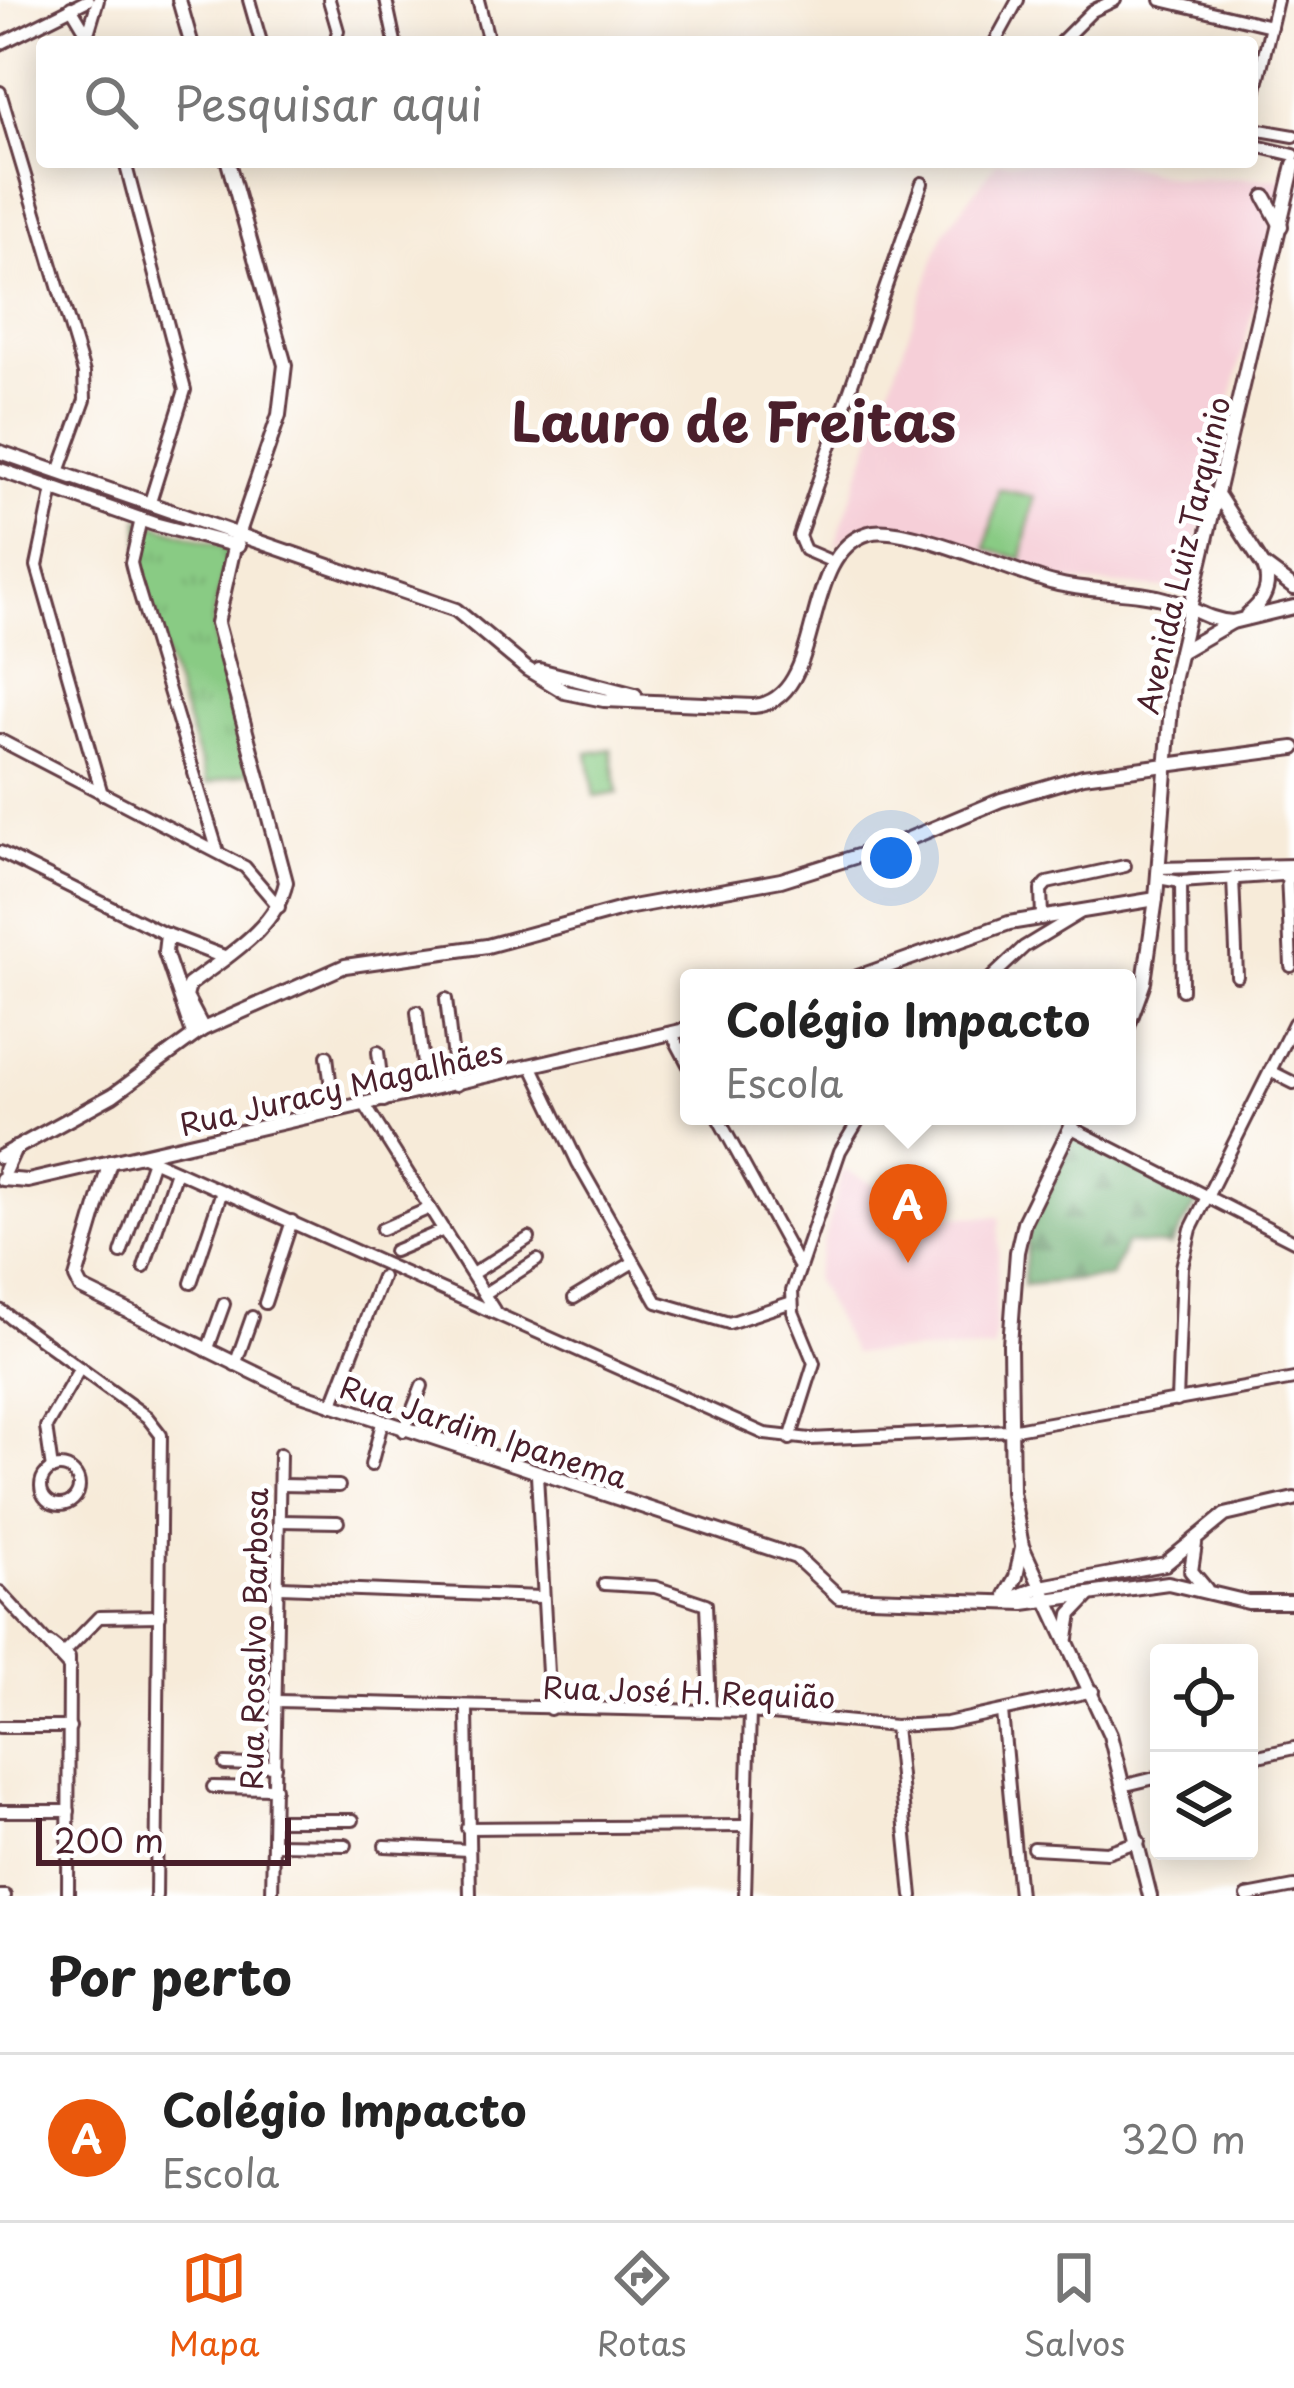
<!DOCTYPE html>
<html lang="pt">
<head>
<meta charset="utf-8">
<style>
	:root { --surface:#fff; --page:#f2f2f2; --text:#222; --muted:#767676; --line:#e0e0e0; --accent:#ea580c }
	body { margin:0; font-family:"Playpen Sans",sans-serif; background:var(--page); color:var(--text) }
	.controls { position:absolute; right:36px; bottom:36px; display:grid; overflow:hidden; border-radius:12px; box-shadow:0 6px 30px #0003 }
	.controls button { width:108px; height:108px; display:grid; place-items:center; padding:0; border:0; border-bottom:3px solid var(--line); background:var(--surface); color:var(--text); font:60px sans-serif }
	.scale { position:absolute; left:36px; bottom:30px; width:255px; box-sizing:border-box; padding-left:12px; border:6px solid #4a1f2b; border-top:0; font-size:33px; line-height:42px; white-space:nowrap; color:#4a1f2b; -webkit-text-stroke:9px #fff; paint-order:stroke }
	.you { position:absolute; left:891px; top:858px; width:42px; height:42px; margin:-30px; border:9px solid #fff; border-radius:50%; background:#1a73e8; box-shadow:0 0 0 18px #1a73e833 }
	.badge { display:grid; place-items:center; width:78px; height:78px; border-radius:50%; background:var(--accent); color:#fff; font-size:39px; font-weight:700 }
	.pin { position:absolute; translate:-50% -99px; filter:drop-shadow(0 3px 6px #0008) }
	.pin::after { content:''; position:absolute; top:63px; width:42px; height:36px; background:inherit; clip-path:polygon(0 0,100% 0,50% 100%) }
	.popup { position:absolute; left:680px; top:969px; width:456px; height:156px; box-sizing:border-box; display:grid; place-content:center; border-radius:12px; background:var(--surface); filter:drop-shadow(0 3px 9px #0005); font-size:39px; white-space:nowrap; color:var(--muted) }
	.popup b { font-size:45px; color:var(--text) }
	.popup::after { content:''; position:absolute; left:50%; top:100%; margin-left:-24px; border:24px solid transparent; border-top-color:var(--surface) }
	.list { margin:0; padding:0; list-style:none }
	h2 { display:flex; justify-content:space-between; align-items:center; height:156px; margin:0; padding:0 48px; font-size:51px }
	h2 small { font-size:39px; font-weight:400; color:var(--muted) }
	.list li { display:grid; grid-template-columns:78px 1fr auto; gap:36px; align-items:center; box-sizing:border-box; height:168px; padding:0 48px; border-top:3px solid var(--line) }
	.list b { display:block; font-size:45px; white-space:nowrap }
	.list p { margin:0; font-size:39px; white-space:nowrap; color:var(--muted) }
	.list em { font-size:39px; font-style:normal; color:var(--muted) }
	.icon { flex:none; width:66px; height:66px; fill:none; stroke:currentColor; stroke-width:2; stroke-linecap:round; stroke-linejoin:round }
	.map { position:relative; flex:none; width:1294px; height:1896px; overflow:hidden }
	.search { position:absolute; background:var(--surface); box-shadow:0 6px 30px #0003; left:36px; right:36px; top:36px; height:132px; display:flex; align-items:center; gap:30px; box-sizing:border-box; padding:0 42px; border-radius:12px; color:var(--muted); font-size:45px }
	.sheet { height:324px; background:var(--surface) }
	nav { display:flex; justify-content:space-around; align-items:center; box-sizing:border-box; height:168px; border-top:3px solid var(--line); background:var(--surface); font-size:33px; color:var(--muted) }
	nav a { display:grid; justify-items:center; gap:6px }
	nav .on { color:var(--accent) }
	.map>svg:first-child { display:block }
</style>
</head>
<body>
<div class="map">
<svg width="1294" height="1896" viewBox="0 0 1294 1896">
	<defs>
		<pattern id="forest-firs" width="22" height="20" patternUnits="userSpaceOnUse" patternTransform="scale(3)"><rect width="22" height="20" fill="#6eaf72"/><path d="M5 1l3.5 6h-7zM16 11l3.5 6h-7z" fill="#5c8e5e"/></pattern>
		<pattern id="park-tufts" width="24" height="20" patternUnits="userSpaceOnUse" patternTransform="scale(3)"><rect width="24" height="20" fill="#89cb84"/><path d="M3 7l-1-3M5 7V3M7 7l1-3M15 17l-1-3M17 17v-4M19 17l1-3" fill="none" stroke="#78ae72"/></pattern>
	</defs>
	<rect width="100%" height="100%" fill="#fff"/>
	<filter id="ink" filterUnits="userSpaceOnUse"><feTurbulence type="fractalNoise" baseFrequency=".00833" numOctaves="2"/><feDisplacementMap in="SourceGraphic" scale="24" xChannelSelector="R" yChannelSelector="G"/><feConvolveMatrix kernelMatrix="1 2 1 2 8 2 1 2 1" color-interpolation-filters="sRGB"/></filter>
	<filter id="wash" filterUnits="userSpaceOnUse"><feTurbulence type="fractalNoise" baseFrequency=".004" numOctaves="4" result="noise"/><feDisplacementMap in="SourceGraphic" scale="48" xChannelSelector="R" yChannelSelector="G"/><feGaussianBlur stdDeviation="2.7" result="paint"/><feColorMatrix in="noise" values="0 0 0 0 0 0 0 0 0 0 0 0 0 0 0 0 0 1.4 0 .05"/><feComposite in="paint" operator="in"/></filter>
	<g filter="url(#wash)">
		<rect width="100%" height="100%" fill="#f7ebd9"/>
		<g fill="#f6cfd8">
			<polygon points="997,162 1113,162 1177,178 1285,178 1187,580 1179,589 1061,581 890,526 860,527 834,547 944,232"/>
			<polygon points="843,1169 937,1216 1000,1217 994,1349 853,1353 814,1278"/>
		</g>
		<polygon fill="url(#forest-firs)" stroke="#5c674e" stroke-width="3" points="1074,1134 1199,1200 1171,1246 1126,1243 1111,1277 1023,1285 1028,1234"/>
		<polygon fill="url(#park-tufts)" stroke="#6a7558" stroke-width="3" points="139,519 229,549 213,619 215,643 252,771 207,784 142,583"/>
		<g fill="#89cb84" stroke="#6a7558" stroke-width="3">
			<polygon points="999,489 1034,497 1022,559 986,549"/>
			<polygon points="611,749 618,793 595,797 588,753"/>
		</g>
	</g>
	<g filter="url(#ink)">
		<g fill="none" stroke-linecap="round" stroke-linejoin="round">
			<defs>
				<g id="minor">
					<polyline points="249,0 261,42"/>
					<polyline points="329,0 338,31 335,42"/>
					<polyline points="386,0 395,42"/>
					<polyline points="478,0 489,42"/>
					<polyline points="1161,0 1271,26"/>
					<polyline points="71,7 92,42"/>
					<polyline points="89,30 98,0"/>
					<polyline points="995,42 1018,0"/>
					<polyline points="1061,42 1092,11 1115,0"/>
					<polyline points="0,44 88,0"/>
					<polyline points="0,92 84,373 85,400 59,472"/>
					<polyline points="1252,106 1277,0"/>
					<polyline points="1254,129 1294,136"/>
					<polyline points="1252,145 1294,155"/>
					<polyline points="125,162 185,390 150,502"/>
					<polyline points="53,489 37,566 102,794"/>
					<polyline points="141,519 131,563 135,579 218,852"/>
					<polyline points="833,562 805,550 799,536 922,183"/>
					<polyline points="0,740 245,867 279,907"/>
					<polyline points="0,852 167,935"/>
					<polyline points="1158,868 1294,865"/>
					<polyline points="1287,874 1291,966"/>
					<polyline points="1233,877 1237,976"/>
					<polyline points="1158,878 1181,882 1294,874"/>
					<polyline points="1181,882 1182,990"/>
					<polyline points="1042,916 1041,890 1047,883 1125,866"/>
					<polyline points="991,978 1024,947 1080,913"/>
					<polyline points="446,999 456,1085"/>
					<polyline points="417,1012 426,1091"/>
					<polyline points="672,1034 689,1066"/>
					<polyline points="378,1052 384,1101"/>
					<polyline points="327,1056 334,1112"/>
					<polyline points="533,1069 578,1163 657,1302 729,1323 792,1302"/>
					<polyline points="1270,1071 1294,1083"/>
					<polyline points="365,1105 494,1310"/>
					<polyline points="717,1116 798,1264"/>
					<polyline points="1070,1127 1294,1241"/>
					<polyline points="143,1156 765,1434 810,1439 1010,1430 1294,1379"/>
					<polyline points="382,1229 430,1208"/>
					<polyline points="394,1251 444,1230"/>
					<polyline points="121,1253 153,1160"/>
					<polyline points="144,1267 176,1171"/>
					<polyline points="472,1274 529,1238"/>
					<polyline points="191,1283 222,1191"/>
					<polyline points="484,1294 537,1260"/>
					<polyline points="574,1298 632,1263"/>
					<polyline points="265,1303 292,1221"/>
					<polyline points="0,1310 147,1417 161,1435 156,1896"/>
					<polyline points="207,1351 224,1304"/>
					<polyline points="235,1365 252,1317"/>
					<polyline points="1177,1401 1182,1267 1191,1229 1294,1023"/>
					<polyline points="332,1406 382,1277"/>
					<polyline points="404,1431 422,1386"/>
					<polyline points="790,1439 814,1363 793,1312 792,1291 840,1151 861,1116"/>
					<polyline points="371,1465 382,1423"/>
					<circle cx="60" cy="1486" r="19"/>
					<polyline points="52,1469 46,1427 80,1368"/>
					<polyline points="537,1475 550,1709"/>
					<polyline points="280,1485 339,1486"/>
					<polyline points="280,1521 338,1522"/>
					<polyline points="604,1584 655,1587 706,1604 710,1711"/>
					<polyline points="281,1587 541,1597"/>
					<polyline points="0,1592 70,1668"/>
					<polyline points="50,1643 69,1658 68,1896"/>
					<polyline points="66,1651 99,1617 160,1616"/>
					<polyline points="278,1701 750,1712 895,1726 947,1723 1093,1691"/>
					<polyline points="467,1709 470,1896"/>
					<polyline points="1002,1712 1019,1896"/>
					<polyline points="895,1726 912,1896"/>
					<polyline points="0,1727 70,1727"/>
					<polyline points="1249,1758 1294,1748"/>
					<polyline points="225,1764 275,1766"/>
					<polyline points="1126,1785 1159,1777"/>
					<polyline points="213,1787 275,1788"/>
					<polyline points="0,1811 69,1811"/>
					<polyline points="274,1820 353,1820"/>
					<polyline points="467,1828 745,1826"/>
					<polyline points="274,1844 346,1845"/>
					<polyline points="385,1846 468,1850"/>
					<polyline points="1033,1848 1107,1852 1139,1841"/>
					<polyline points="0,1896 5,1896"/>
					<polyline points="272,1896 280,1454"/>
					<polyline points="745,1896 750,1712"/>
					<polyline points="1247,1896 1294,1887"/>
				</g>
				<g id="tertiary">
					<polyline points="179,0 191,42"/>
					<polyline points="1265,197 1281,226"/>
					<path d="M0 452 456 610 527 669 565 692 604 700 754 706C828 699 797 554 869 533 902 522 1014 573 1054 583 1092 593 1135 589 1172 601 1194 608 1207 620 1232 622"/>
					<polyline points="0,470 154,524 238,546"/>
					<polyline points="1219,497 1263,565 1294,588"/>
					<path d="M1247 615C1264 602 1272 587 1264 566"/>
					<polyline points="1180,652 1232,622 1294,607"/>
					<polyline points="539,670 635,695"/>
					<polyline points="855,978 1009,923 1156,899"/>
					<path d="M203 1029 186 997 189 985C225 957 276 929 286 882L217 623 234 547 279 415 285 365 228 162"/>
					<polyline points="1127,1029 1144,982 1156,899 1173,681 1294,164"/>
					<polyline points="193,1034 165,952 167,935 224,957"/>
					<polyline points="1076,1116 1024,1222 1017,1252 1010,1345 1012,1492 1022,1546 1110,1735 1150,1896"/>
					<polyline points="0,1157 113,1095 203,1029 345,966 487,946 626,908 781,880 899,843 1001,800 1083,776 1294,748"/>
					<polyline points="110,1162 76,1278 81,1288 292,1391 796,1557 839,1597 1024,1603 1168,1583 1248,1602 1294,1602"/>
					<polyline points="5,1170 15,1148"/>
					<polyline points="2,1179 28,1181 689,1029"/>
					<polyline points="1195,1544 1191,1571 1206,1589"/>
					<polyline points="1006,1595 1016,1577 1022,1548"/>
					<polyline points="1005,1601 1041,1587 1165,1564 1225,1515 1294,1499"/>
					<polyline points="1067,1638 1071,1614 1089,1595"/>
				</g>
			</defs>
			<use href="#minor" stroke="#643e45" stroke-width="16"/>
			<use href="#tertiary" stroke="#643e45" stroke-width="18"/>
			<use href="#minor" stroke="#fff" stroke-width="10"/>
			<use href="#tertiary" stroke="#fff" stroke-width="12"/>
		</g>
	</g>
	<g text-anchor="middle" dominant-baseline="central" stroke-width="10" stroke-linejoin="round" paint-order="stroke">
		<g font-size="30" fill="#4a1f2b" stroke="#fff">
			<text transform="translate(1182 555) rotate(-77)">Avenida Luiz Tarquínio</text>
			<text transform="translate(341 1087) rotate(-13)">Rua Juracy Magalhães</text>
			<text transform="translate(484 1431) rotate(18)">Rua Jardim Ipanema</text>
			<text transform="translate(253 1639) rotate(-89)">Rua Rosalvo Barbosa</text>
			<text transform="translate(689 1691) rotate(2)">Rua José H. Requião</text>
		</g>
		<g font-size="54" font-weight="bold" fill="#4a1f2b" stroke="#fff">
			<text x="734" y="419">Lauro de Freitas</text>
		</g>
	</g>
</svg>
<div class="controls">
<button><svg class="icon" aria-label="locate" viewBox="0 0 24 24"><circle cx="12" cy="12" r="6"/><path d="M12 2v4M12 18v4M2 12h4M18 12h4"/></svg></button>
<button><svg class="icon" aria-label="layers" viewBox="0 0 24 24"><path d="M12 4l9 5-9 5-9-5zM3 14l9 5 9-5"/></svg></button>
</div>
<div class="scale">200 m</div>
<div class="you"></div>
<div class="pin badge" style="left:908px;top:1263px">A</div>
<div class="popup"><b>Colégio Impacto</b>Escola</div>
<div class="search"><svg class="icon" aria-label="search" viewBox="0 0 24 24"><circle cx="10" cy="10" r="6"/><path d="M15 15l6 6"/></svg>Pesquisar aqui</div>
</div>
<section class="sheet">
<h2>Por perto<small></small></h2>
<ul class="list">
<li><span class="badge">A</span><div><b>Colégio Impacto</b><p>Escola</p></div><em>320 m</em></li>
</ul>
</section>
<nav>
<a class="on"><svg class="icon" aria-label="map" viewBox="0 0 24 24"><path d="M3 6l6-2 6 2 6-2v14l-6 2-6-2-6 2zM9 4v14M15 6v14"/></svg>Mapa</a>
<a><svg class="icon" aria-label="directions" viewBox="0 0 24 24"><path d="M12 3l9 9-9 9-9-9zM9 14v-3h6M13 9l2 2-2 2"/></svg>Rotas</a>
<a><svg class="icon" aria-label="saved" viewBox="0 0 24 24"><path d="M7 4h10v16l-5-4-5 4z"/></svg>Salvos</a>
</nav>
</body>
</html>
